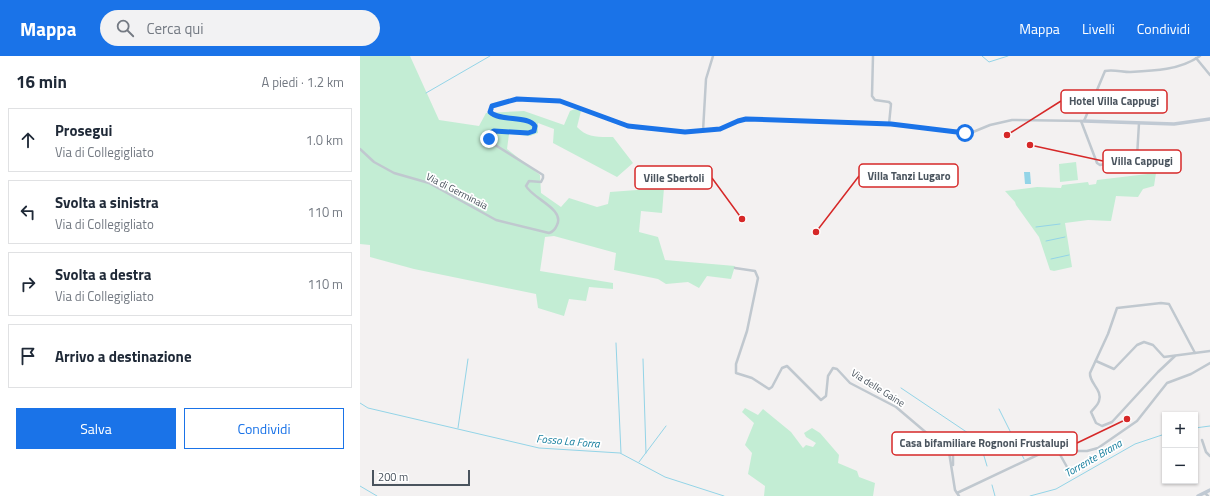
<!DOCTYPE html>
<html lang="it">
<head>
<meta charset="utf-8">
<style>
	:root { --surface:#fff; --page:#f2f2f3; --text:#1f2937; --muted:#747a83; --line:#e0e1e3; --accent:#1a73e8 }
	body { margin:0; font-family:"Titillium Web",sans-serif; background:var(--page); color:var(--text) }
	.controls { position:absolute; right:12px; bottom:12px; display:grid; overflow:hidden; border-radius:0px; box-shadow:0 1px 3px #0004 }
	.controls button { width:36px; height:36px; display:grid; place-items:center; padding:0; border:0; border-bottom:1px solid var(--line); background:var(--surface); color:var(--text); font:20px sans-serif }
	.scale { position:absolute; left:12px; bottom:10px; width:98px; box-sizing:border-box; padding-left:4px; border:2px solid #4a545e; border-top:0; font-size:11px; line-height:14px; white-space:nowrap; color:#4a545e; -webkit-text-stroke:3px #fff; paint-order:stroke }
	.stop { position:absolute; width:12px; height:12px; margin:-9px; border:3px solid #1a73e8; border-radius:50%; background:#fff }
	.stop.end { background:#1a73e8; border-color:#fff; box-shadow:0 1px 4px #0008 }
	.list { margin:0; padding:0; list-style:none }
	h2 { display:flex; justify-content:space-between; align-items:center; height:52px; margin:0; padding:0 16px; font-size:17px }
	h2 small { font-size:13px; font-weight:400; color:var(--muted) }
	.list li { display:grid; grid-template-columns:26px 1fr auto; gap:12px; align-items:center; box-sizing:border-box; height:64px; margin:0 8px 8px; padding:0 8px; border:1px solid var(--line); border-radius:0px }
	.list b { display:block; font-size:15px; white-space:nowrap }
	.list p { margin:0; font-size:13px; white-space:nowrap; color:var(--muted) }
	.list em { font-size:13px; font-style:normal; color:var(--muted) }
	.actions { display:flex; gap:8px; padding:12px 16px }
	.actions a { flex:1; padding:9px 0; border:1px solid var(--accent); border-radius:0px; text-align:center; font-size:14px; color:var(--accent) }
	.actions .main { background:var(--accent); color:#fff }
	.icon { flex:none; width:22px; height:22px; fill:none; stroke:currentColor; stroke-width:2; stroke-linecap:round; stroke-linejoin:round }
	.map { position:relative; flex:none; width:850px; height:440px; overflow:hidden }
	header { display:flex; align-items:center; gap:24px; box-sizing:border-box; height:56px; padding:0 20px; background:var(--accent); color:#fff }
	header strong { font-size:19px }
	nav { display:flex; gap:22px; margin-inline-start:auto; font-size:14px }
	.search { width:280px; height:36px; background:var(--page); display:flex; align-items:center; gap:10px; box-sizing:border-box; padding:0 14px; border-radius:22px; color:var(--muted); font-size:15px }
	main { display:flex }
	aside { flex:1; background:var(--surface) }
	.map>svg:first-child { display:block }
</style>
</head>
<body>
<header>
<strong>Mappa</strong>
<div class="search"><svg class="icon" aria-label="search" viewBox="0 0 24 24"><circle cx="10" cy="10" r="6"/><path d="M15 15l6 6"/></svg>Cerca qui</div>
<nav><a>Mappa</a><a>Livelli</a><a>Condividi</a></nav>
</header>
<main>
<aside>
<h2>16 min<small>A piedi · 1.2 km</small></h2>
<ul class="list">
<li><svg class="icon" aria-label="ahead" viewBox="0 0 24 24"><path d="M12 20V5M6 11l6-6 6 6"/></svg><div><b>Prosegui</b><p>Via di Collegigliato</p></div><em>1.0 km</em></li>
<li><svg class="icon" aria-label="left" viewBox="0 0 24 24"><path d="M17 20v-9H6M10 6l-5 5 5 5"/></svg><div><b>Svolta a sinistra</b><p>Via di Collegigliato</p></div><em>110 m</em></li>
<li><svg class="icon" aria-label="right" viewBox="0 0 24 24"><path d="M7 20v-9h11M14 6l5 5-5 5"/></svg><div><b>Svolta a destra</b><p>Via di Collegigliato</p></div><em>110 m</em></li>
<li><svg class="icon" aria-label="arrive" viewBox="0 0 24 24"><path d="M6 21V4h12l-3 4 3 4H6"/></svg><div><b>Arrivo a destinazione</b></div></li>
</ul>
<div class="actions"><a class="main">Salva</a><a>Condividi</a></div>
</aside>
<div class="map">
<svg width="850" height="440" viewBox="0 0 850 440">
	<rect width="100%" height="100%" fill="#f3f1f1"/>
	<g fill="#c3edd4">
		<path d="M0 0H50L79 64 119 70 126 57 164 55 204 69 210 55 215 53 221 55 217 71C227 82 239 81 253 81L273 107 257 121 193 87 194 73 178 67V77L170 80 149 78 147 93 180 119 181 137 201 151 209 142 237 151 248 148 250 136 304 132 302 157 281 155 279 176 298 181 305 204 375 210 371 223 347 220 339 232 328 226 306 228 298 223 254 214 256 197 194 180 185 181 180 215 253 227V233L229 231 226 245 209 243 204 260 178 252 176 238 54 213 10 201V189L0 188Z"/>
		<polygon points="716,106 718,124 700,126 699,108"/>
		<polygon points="796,117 794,130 783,133 778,141 756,140 751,165 728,164 705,167 712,211 694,215 690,214 679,181 656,149 655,146 645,135 677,131 701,132 702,129 728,126 729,129 736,128 737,124"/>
		<polygon points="385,352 398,359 403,353 431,376 443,392 446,389 453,391 456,387 446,381 444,377 452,372 460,377 479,399 478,407 497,415 499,421 515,427 513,440 404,440 405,430 388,418 392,397 385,389 394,367 382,356"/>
	</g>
	<polygon fill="#93d4e7" points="664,116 670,116 671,128 665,128"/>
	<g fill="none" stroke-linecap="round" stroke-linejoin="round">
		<g stroke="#93d4e7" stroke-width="1">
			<polyline points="622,0 629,6 648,0"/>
			<polyline points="66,37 130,0"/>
			<polyline points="676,171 700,168"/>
			<polyline points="686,185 705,181"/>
			<polyline points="691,203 709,199"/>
			<polyline points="256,287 261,397"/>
			<polyline points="283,303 286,397"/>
			<polyline points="541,332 617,383 621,390 627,410"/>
			<polyline points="0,347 8,352 179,392 260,397 305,421 364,440"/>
			<polyline points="639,353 664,403"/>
			<polyline points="98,372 108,303"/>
			<polyline points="835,372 850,370"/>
			<polyline points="279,406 306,370"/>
			<polyline points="632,429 635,440"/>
			<polyline points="0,430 17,440"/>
			<polyline points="670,440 696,433 775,388 805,378"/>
		</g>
		<g stroke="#c0c8cf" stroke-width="2.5">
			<polyline points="513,0 512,40 515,44 529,46 531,48 529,68"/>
			<polyline points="836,2 850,19"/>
			<polyline points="721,65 737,107 740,109 777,101 779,67"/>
			<polyline points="343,75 346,23 353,0"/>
			<path d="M0 93 14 106 34 117 69 127 136 164 189 177C193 176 195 174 197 169 205 153 173 143 166 130L169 125 181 126 183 122V119L132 87 129 81 134 75 170 77 174 74 175 70 168 65 133 59 130 55 132 50 157 43 199 45 276 72 325 76 360 73 386 63 531 68 602 77 613 76 630 69 652 64 724 65 745 15C753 13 762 16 770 16 794 15 820 14 840 0"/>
			<polyline points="375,212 395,215 398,222 387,275 376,308 376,317 392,322 409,333 412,331 422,312 427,310 461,344 466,340 468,320 473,312 477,313 490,327 536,351 589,396 595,434 599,440"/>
			<path d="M815 300 798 316 752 366 742 370 736 367 731 356C734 352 738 349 739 345 743 334 729 327 730 317L748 278 757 252 801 247 809 248 835 297"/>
			<polyline points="736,305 754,313 777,289 784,286 793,289 804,301 850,295"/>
			<polyline points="842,384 846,396 850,400"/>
			<polyline points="589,395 593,400 593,409"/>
			<polyline points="698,395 707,411"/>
			<polyline points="597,437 686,395 727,395 738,392 777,365 807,327 831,318 850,307"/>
			<polyline points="845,437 848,440"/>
		</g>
		<g stroke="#c0c9d3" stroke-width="3.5">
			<polyline points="724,65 814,68 850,63"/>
			<polyline points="838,440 850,434"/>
		</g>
	</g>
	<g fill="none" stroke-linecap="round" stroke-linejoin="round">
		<path stroke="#1a73e8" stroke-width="5" d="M129 83V78L134 75 168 77 174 75 175 70C168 59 140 66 130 56L132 50 157 43 200 45 268 70 325 76 360 73 378 65 386 63 531 68 605 77"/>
	</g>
	<g text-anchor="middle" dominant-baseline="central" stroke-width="3.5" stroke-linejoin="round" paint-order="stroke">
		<g font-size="10" fill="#4a545e" stroke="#fff">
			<text transform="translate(97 135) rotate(27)">Via di Germinaia</text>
			<text transform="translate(518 332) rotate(32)">Via delle Gaine</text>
		</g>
		<g font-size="11" font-style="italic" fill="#167e9e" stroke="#fff">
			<text transform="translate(208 385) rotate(5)">Fosso La Forra</text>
			<text transform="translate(733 402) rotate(-30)">Torrente Brana</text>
		</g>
	</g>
	<path fill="none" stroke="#d62828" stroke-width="1.5" d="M647 79L701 45M670 89L743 105M456 176L499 120M382 163L352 122M767 363L717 387"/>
	<g fill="#d62828" stroke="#fff" stroke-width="1.5">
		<circle cx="647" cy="79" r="4"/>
		<circle cx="670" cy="89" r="4"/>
		<circle cx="456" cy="176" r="4"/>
		<circle cx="382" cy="163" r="4"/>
		<circle cx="767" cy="363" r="4"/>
	</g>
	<g fill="#fff" stroke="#d62828" stroke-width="1.5">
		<rect x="701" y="34" width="106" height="23" rx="4"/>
		<rect x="743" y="94" width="78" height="23" rx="4"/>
		<rect x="499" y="108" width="99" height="23" rx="4"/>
		<rect x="275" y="110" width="77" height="23" rx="4"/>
		<rect x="532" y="376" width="185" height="23" rx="4"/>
	</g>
	<g font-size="11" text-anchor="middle" font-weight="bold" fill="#4a545e">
		<text x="754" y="49">Hotel Villa Cappugi</text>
		<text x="782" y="109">Villa Cappugi</text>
		<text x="549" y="124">Villa Tanzi Lugaro</text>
		<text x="314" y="126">Ville Sbertoli</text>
		<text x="624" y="391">Casa bifamiliare Rognoni Frustalupi</text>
	</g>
</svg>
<div class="controls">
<button>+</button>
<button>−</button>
</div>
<div class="scale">200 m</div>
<div class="stop" style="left:605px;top:77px"></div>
<div class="stop end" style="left:129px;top:83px"></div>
</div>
</main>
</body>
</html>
